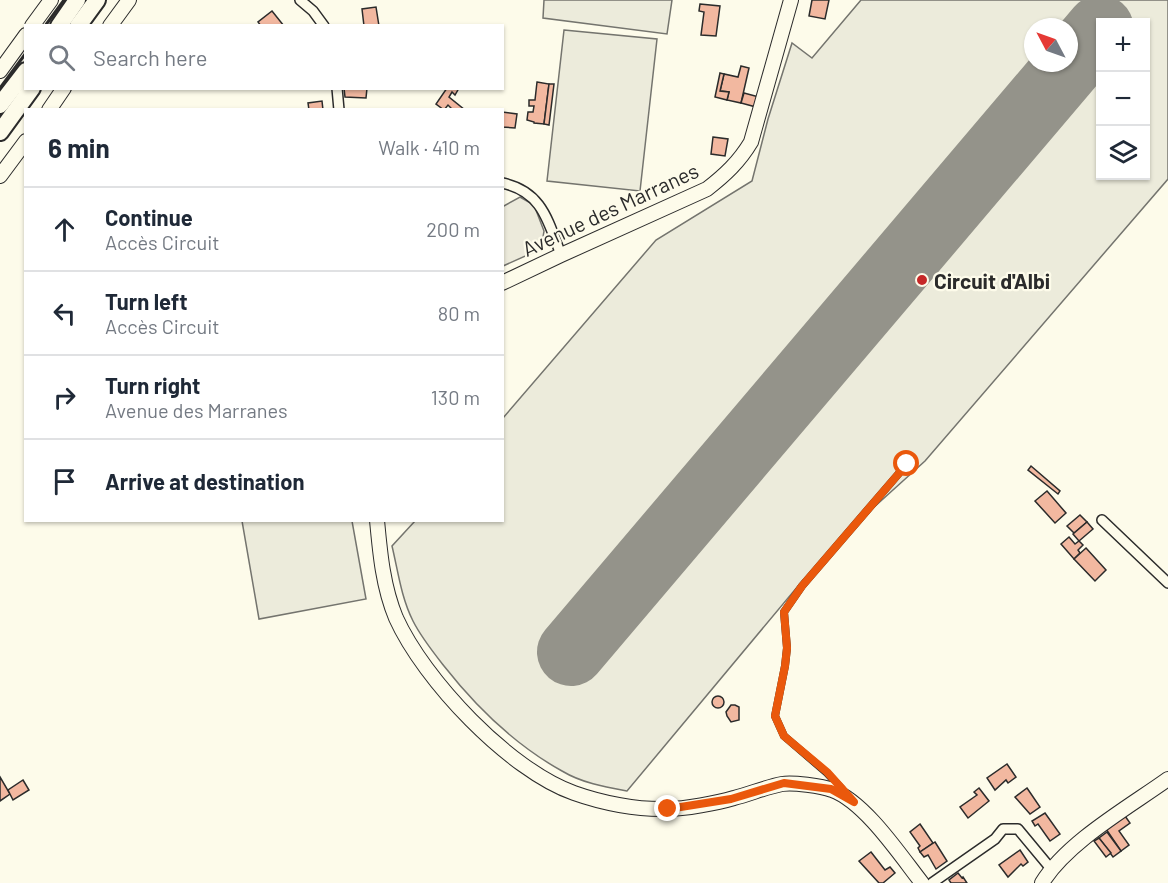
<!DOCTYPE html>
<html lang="en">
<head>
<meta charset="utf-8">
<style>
	:root { --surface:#fff; --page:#f6f6f7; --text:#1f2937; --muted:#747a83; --line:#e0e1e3 }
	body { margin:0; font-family:Barlow,sans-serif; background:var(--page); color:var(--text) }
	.controls { position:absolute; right:18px; top:18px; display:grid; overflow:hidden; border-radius:0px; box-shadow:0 2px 4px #0004 }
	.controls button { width:54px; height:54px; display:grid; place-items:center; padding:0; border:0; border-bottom:2px solid var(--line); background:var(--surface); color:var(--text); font:30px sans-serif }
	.compass { position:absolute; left:1024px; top:18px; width:54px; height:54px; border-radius:50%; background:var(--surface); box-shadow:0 2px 4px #0004; rotate:311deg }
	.stop { position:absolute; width:18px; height:18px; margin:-14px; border:4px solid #ea580c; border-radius:50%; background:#fff }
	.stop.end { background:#ea580c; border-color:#fff; box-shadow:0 2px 6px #0008 }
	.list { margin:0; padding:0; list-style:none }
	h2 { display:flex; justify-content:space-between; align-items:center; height:78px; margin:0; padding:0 24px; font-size:26px }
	h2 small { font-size:20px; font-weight:400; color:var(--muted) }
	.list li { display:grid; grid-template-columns:39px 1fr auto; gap:18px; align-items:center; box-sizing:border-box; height:84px; padding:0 24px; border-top:2px solid var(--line) }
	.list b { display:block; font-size:22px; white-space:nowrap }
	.list p { margin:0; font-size:20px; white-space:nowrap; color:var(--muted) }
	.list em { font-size:20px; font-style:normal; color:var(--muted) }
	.icon { flex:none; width:33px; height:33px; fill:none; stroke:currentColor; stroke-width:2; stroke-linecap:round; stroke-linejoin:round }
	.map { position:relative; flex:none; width:1168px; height:883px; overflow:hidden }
	.search { position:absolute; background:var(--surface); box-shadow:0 2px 4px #0004; left:24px; top:24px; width:480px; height:66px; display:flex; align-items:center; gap:15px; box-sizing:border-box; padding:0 21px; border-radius:0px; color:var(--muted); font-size:22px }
	.panel { position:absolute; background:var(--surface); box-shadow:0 2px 4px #0004; left:24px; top:108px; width:480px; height:414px; border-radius:0px }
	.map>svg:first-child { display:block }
</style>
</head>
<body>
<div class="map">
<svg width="1168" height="883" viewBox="0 0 1168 883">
	<rect width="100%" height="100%" fill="#fdfbea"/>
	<g fill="#ecebdb" stroke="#74746e" stroke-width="1.5" fill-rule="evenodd">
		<polygon points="544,0 672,0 667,34 543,18"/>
		<path d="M861 0H1168V179L925 461 872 509 807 584 803 580 627 791C605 787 582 783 562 771 515 745 477 708 444 666 433 652 421 637 413 621 401 597 398 571 392 546L415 521 502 520 503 418 656 240 752 181 768 119 792 43 812 58ZM1100 22H1146V176H1100ZM1033 27H1069V63H1033ZM800 346 836 375 588 667 552 636Z"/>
		<polygon points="564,30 657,39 640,191 547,181"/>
		<polygon points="242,521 352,521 366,599 259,619"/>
	</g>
	<polygon fill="#eceadb" stroke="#74746e" stroke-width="1.5" points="520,197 534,205 544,231 541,249 503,266 502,207"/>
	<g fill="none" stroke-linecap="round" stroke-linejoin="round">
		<polyline stroke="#94938a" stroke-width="68" points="571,652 1100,29"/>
	</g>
	<g fill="#f2b8a0" stroke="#2b2b2b" stroke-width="1.5">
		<polygon points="812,0 829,0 825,19 809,16"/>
		<polygon points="700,4 720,6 716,36 701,35 704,12 699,11"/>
		<polygon points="376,7 379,26 364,26 362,9"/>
		<polygon points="272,11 284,26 261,26 258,22"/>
		<polygon points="741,66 749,68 741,103 727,100 729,92 720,91 724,74 738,77"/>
		<polygon points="720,73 724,74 720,91 729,92 727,100 715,97"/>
		<polygon points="537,82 549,84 544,124 534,123 534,122 527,120 528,112 533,112 534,106 529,106 529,100 535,100"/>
		<polygon points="549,84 554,84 549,125 544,124"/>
		<polygon points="344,88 367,88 366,98 345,97"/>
		<polygon points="447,88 459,88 455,95 452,92 449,97 465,110 453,110 448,105 444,110 436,104"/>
		<polygon points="744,93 759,97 756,107 741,103"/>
		<polygon points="322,101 323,110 309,110 308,103"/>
		<polygon points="502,112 517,114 515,128 502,127"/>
		<polygon points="713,137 728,139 725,156 711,154"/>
		<polygon points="1031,466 1060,491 1058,494 1028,470"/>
		<polygon points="1047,491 1066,513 1055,523 1035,501"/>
		<polygon points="1080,515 1087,522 1074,533 1067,526"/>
		<polygon points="1087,522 1093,529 1079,541 1073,534"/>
		<polygon points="1069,537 1075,544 1079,541 1083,545 1078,550 1080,553 1074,559 1061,544"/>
		<polygon points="1086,548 1106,570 1095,581 1074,559"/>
		<circle cx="718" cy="702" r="6"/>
		<polygon points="731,705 735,705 739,707 739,720 731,722 727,716 726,712"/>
		<polygon points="1007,764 1016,777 1008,783 1006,780 995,790 987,778"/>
		<polygon points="0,777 10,794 0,801"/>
		<polygon points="23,780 29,790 13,800 8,790"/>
		<polygon points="979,788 989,801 968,818 960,807 977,795 974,792"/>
		<polygon points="1027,788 1040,807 1030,814 1015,797"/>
		<polygon points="1045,813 1060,834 1050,841 1038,824 1035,826 1032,821"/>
		<polygon points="1125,816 1130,823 1119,831 1129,845 1121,851 1106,829"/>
		<polygon points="920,824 933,843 920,852 918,848 920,846 910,832"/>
		<polygon points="1107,832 1121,851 1113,857 1099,838"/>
		<polygon points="1099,838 1111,853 1106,857 1094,841"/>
		<polygon points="935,842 947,861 936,869 928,855 924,857 920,852"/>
		<polygon points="1020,850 1028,862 1023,866 1021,864 1008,877 999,865"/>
		<polygon points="871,852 885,870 890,867 895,873 883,883 879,883 859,861"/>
		<polygon points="958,873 962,878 963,877 967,883 951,883 949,880"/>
	</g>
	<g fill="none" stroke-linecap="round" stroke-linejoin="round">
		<defs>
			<polyline id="lane" points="842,789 827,773 784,736 775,716 785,666 787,648 784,612 802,586 907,464"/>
			<g id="street">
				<polyline points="300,0 313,11 324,26"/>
				<polyline points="337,88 339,110"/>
				<path d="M502 183C542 191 548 221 561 255"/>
				<polyline points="1102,520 1168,583"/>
				<polyline points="932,883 995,839 1003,829 1018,829 1052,870"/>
			</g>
			<g id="secondary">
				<polyline points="32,26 51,0"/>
				<polyline points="110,26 129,0"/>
				<polyline points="0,71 26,35"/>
				<polyline points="49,110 64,88"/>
				<polyline points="0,176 26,141"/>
				<path d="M502 283 561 255 707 189C725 175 739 162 751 142L791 0"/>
				<path d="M377 520C380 553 383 587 396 618 424 680 509 770 574 793 602 803 637 810 667 809 685 809 717 803 734 798 750 794 766 787 782 784 792 782 822 786 832 790 865 802 900 855 922 883"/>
				<path d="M1042 883C1067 842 1129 807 1168 779"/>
			</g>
			<g id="highway">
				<polyline points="59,26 77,0"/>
				<polyline points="78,26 97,0"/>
				<polyline points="0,105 26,71"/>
				<polyline points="0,132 32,88"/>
			</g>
		</defs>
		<use href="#lane" stroke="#2b2b2b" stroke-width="8"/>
		<use href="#street" stroke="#2b2b2b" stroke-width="12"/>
		<use href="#secondary" stroke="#2b2b2b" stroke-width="16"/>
		<use href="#highway" stroke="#2b2b2b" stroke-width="20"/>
		<use href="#lane" stroke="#fdfbea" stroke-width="4.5"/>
		<use href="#street" stroke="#fdfbea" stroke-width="9"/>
		<use href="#secondary" stroke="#fdfbea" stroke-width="14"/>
		<use href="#highway" stroke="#fdfbea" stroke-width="16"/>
		<g stroke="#2b2b2b" stroke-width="3">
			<polyline points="45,26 64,0"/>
			<polyline points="0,88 26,53"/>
		</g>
	</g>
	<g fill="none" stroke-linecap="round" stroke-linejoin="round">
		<polyline stroke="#ea580c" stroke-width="8" points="668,809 731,799 784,783 831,789 854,802 827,772 784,736 775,716 785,666 787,648 784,612 802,586 907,464"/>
	</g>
	<circle fill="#c62828" stroke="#fdfbea" stroke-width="2" cx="922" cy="280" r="6"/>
	<g text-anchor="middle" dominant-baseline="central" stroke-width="4.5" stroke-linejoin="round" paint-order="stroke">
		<g font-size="21" fill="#2b2b2b" stroke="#fdfbea">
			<text transform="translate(610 209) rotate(-25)">Avenue des Marranes</text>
		</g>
		<g font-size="21" font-weight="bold" fill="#2b2b2b" stroke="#fdfbea" text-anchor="start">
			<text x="934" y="280">Circuit d'Albi</text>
		</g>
	</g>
</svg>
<div class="controls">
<button>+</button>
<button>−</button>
<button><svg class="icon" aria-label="layers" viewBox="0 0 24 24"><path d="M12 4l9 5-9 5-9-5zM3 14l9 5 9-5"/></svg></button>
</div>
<svg class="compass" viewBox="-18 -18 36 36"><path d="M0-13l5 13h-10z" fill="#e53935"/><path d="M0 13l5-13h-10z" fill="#747a83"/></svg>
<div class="stop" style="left:907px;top:464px"></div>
<div class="stop end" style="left:668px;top:809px"></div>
<div class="search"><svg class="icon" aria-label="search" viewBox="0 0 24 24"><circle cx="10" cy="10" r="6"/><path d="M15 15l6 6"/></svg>Search here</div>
<section class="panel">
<h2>6 min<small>Walk · 410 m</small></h2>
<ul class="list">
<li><svg class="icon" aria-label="ahead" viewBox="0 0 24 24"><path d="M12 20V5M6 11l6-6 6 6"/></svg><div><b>Continue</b><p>Accès Circuit</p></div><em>200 m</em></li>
<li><svg class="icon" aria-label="left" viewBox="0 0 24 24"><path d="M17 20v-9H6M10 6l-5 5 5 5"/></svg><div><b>Turn left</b><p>Accès Circuit</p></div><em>80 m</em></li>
<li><svg class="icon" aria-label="right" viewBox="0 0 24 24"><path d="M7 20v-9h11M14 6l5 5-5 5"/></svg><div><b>Turn right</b><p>Avenue des Marranes</p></div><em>130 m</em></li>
<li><svg class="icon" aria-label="arrive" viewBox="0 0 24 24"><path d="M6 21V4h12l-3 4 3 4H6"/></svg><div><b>Arrive at destination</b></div></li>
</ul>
</section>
</div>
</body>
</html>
